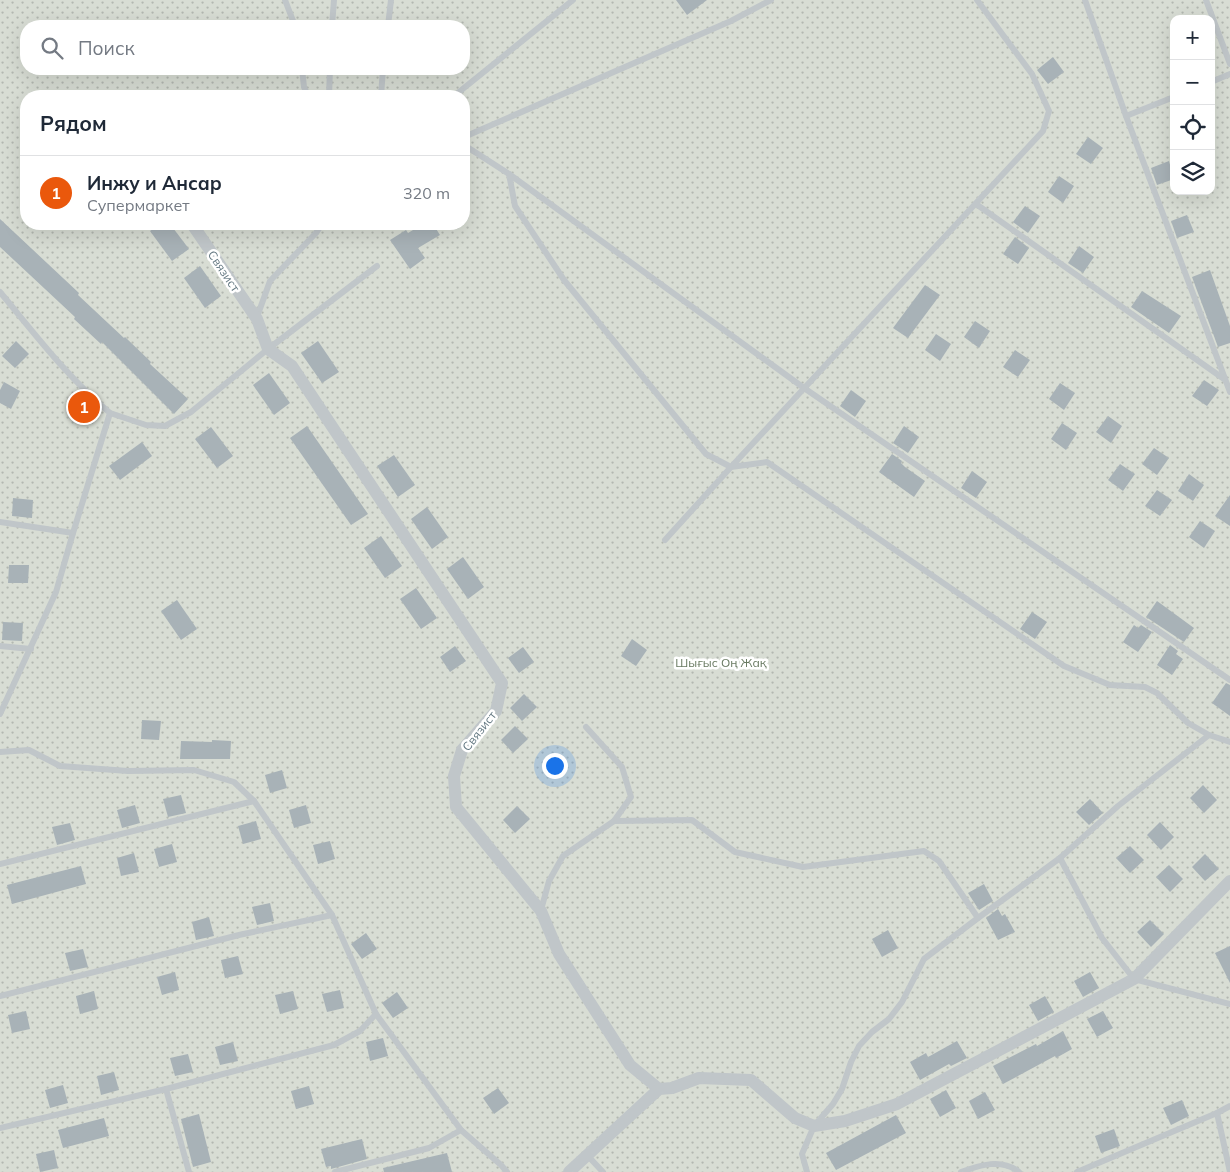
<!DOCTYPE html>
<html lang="ru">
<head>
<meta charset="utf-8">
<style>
	:root { --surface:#fff; --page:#f6f6f7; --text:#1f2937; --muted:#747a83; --line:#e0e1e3; --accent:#ea580c }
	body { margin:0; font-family:Mulish,sans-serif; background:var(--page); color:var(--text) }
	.controls { position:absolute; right:15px; top:15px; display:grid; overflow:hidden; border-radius:10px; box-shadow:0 5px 20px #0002 }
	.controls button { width:45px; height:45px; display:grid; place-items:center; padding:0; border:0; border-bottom:1px solid var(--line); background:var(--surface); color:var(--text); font:25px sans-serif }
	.you { position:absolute; left:554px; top:765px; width:18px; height:18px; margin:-12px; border:4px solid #fff; border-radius:50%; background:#1a73e8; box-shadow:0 0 0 8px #1a73e833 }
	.badge { display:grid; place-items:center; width:32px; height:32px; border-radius:50%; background:var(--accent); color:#fff; font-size:16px; font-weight:700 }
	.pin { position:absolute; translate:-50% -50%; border:2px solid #fff; box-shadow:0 1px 5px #0006 }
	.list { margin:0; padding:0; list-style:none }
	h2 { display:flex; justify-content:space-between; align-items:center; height:65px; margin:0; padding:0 20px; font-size:21px }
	h2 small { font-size:16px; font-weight:400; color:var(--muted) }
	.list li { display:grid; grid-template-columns:32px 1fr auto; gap:15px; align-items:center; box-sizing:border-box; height:75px; padding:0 20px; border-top:1px solid var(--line) }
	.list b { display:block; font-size:19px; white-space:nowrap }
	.list p { margin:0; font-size:16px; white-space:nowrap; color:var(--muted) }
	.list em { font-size:16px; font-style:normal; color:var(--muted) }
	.icon { flex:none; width:28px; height:28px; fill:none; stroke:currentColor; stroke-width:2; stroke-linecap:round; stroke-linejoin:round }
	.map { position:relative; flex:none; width:1230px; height:1172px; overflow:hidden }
	.search { position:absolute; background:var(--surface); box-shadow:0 5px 20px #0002; left:20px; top:20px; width:450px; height:55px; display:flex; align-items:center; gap:12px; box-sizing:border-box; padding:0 18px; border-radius:20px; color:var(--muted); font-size:19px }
	.panel { position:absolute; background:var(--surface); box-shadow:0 5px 20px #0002; left:20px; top:90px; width:450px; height:140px; border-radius:20px }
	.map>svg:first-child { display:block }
</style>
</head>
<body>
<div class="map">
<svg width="1230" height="1172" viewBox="0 0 1230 1172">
	<defs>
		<pattern id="grass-dots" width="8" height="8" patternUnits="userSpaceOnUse" patternTransform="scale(1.25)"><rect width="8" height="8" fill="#d8ddd4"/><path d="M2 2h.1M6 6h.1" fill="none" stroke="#b3b8b1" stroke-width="1.8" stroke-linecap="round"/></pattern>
	</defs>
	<rect width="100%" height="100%" fill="#f8f8f5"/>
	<path fill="url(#grass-dots)" fill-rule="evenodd" d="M0 0H1230V1172H0ZM1174 19H1211V191H1174ZM26 26H464V69H26ZM26 96H464V224H26Z"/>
	<g fill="#a8b2b7">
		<polygon points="676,0 707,0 687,15"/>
		<polygon points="1053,57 1064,72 1048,84 1037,70"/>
		<polygon points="1088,137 1103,148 1091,164 1076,154"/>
		<polygon points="1169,161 1174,179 1157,185 1151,168"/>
		<polygon points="1059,176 1074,186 1063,203 1048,192"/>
		<polygon points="1025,206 1040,216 1028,233 1013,222"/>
		<polygon points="1187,215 1194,232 1177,238 1171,221"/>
		<polygon points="0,219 79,293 78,295 124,338 125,337 151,362 150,364 188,399 174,414 102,342 101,344 74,319 75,317 0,247"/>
		<polygon points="160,224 170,224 189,249 172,261 150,231"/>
		<polygon points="423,224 433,224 440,235 418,248 425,258 410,269 390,240 406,230 408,233"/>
		<polygon points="1015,237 1029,248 1018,264 1003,254"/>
		<polygon points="1079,246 1094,257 1083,273 1068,263"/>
		<polygon points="200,266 221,296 205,308 184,278"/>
		<polygon points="1210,270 1230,326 1230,343 1218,347 1192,277"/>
		<polygon points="925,285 940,295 908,338 893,328"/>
		<polygon points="1142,291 1181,316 1169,333 1131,307"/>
		<polygon points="975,321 990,331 979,348 964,337"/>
		<polygon points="936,334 951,344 940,361 925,350"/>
		<polygon points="16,341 29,354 15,368 2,356"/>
		<polygon points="318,341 339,372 322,383 301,353"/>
		<polygon points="1015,350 1030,360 1018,377 1003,367"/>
		<polygon points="269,373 290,403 274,415 253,385"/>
		<polygon points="1204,380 1219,390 1207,406 1192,396"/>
		<polygon points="4,382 20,391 11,409 0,403 0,390"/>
		<polygon points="1060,383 1075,393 1064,410 1049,399"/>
		<polygon points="851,390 866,401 855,417 840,406"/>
		<polygon points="1108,416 1122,426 1111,443 1096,432"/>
		<polygon points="1062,423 1077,433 1066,450 1051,439"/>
		<polygon points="307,426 368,514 351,525 290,438"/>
		<polygon points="904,426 919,437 908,453 893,443"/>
		<polygon points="211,427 233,456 217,468 195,439"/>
		<polygon points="142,442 152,456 120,480 109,466"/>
		<polygon points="1154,448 1169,458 1157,475 1142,464"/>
		<polygon points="892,454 902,461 901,463 905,467 925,481 914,497 879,472"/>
		<polygon points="394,455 415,485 398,497 377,466"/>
		<polygon points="1120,464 1135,474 1123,491 1108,480"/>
		<polygon points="972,471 987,482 976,498 961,488"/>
		<polygon points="1189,474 1204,485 1193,501 1178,491"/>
		<polygon points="1157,490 1172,500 1160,516 1145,506"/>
		<polygon points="1230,495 1230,526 1215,516"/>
		<polygon points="13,498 33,500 32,518 12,516"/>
		<polygon points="427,507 448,537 432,549 411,519"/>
		<polygon points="1200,521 1215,531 1204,548 1189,537"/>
		<polygon points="381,536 402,566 385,578 364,548"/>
		<polygon points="463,557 484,587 468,599 447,569"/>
		<polygon points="9,565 29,565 28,583 8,583"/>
		<polygon points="416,588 437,618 421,629 400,599"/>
		<polygon points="177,600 197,629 181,640 161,611"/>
		<polygon points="1157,601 1194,628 1184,642 1146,617"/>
		<polygon points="1032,612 1047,622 1035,639 1020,629"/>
		<polygon points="3,622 23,623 22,641 2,640"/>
		<polygon points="1134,625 1138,628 1141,625 1152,632 1138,652 1123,642"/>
		<polygon points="632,639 647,650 636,666 621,656"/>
		<polygon points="1170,645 1178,651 1176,654 1183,659 1172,675 1157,665"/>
		<polygon points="455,646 466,661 450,672 440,657"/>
		<polygon points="523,647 534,662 519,673 508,658"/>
		<polygon points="1226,683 1230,685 1230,716 1212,703"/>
		<polygon points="524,694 537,707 522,721 510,708"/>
		<polygon points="142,720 161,721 159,740 141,739"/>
		<polygon points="515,726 528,739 513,753 501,740"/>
		<polygon points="212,740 231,741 230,759 180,759 181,741 212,742"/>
		<polygon points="282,770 287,788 270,793 265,775"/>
		<polygon points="1203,785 1217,800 1204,813 1190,798"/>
		<polygon points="181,795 186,813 168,817 163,799"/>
		<polygon points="1090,799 1103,813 1089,825 1076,812"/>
		<polygon points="135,805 140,823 122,828 117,810"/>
		<polygon points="306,805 311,823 294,828 289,810"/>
		<polygon points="517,806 530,819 515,833 503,820"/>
		<polygon points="256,821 261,839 243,844 238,826"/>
		<polygon points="1160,822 1174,837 1161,850 1147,835"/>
		<polygon points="70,823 75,840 57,845 52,827"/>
		<polygon points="330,841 335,859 318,864 313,845"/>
		<polygon points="172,844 177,862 159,867 154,849"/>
		<polygon points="1130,846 1144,860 1130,873 1116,858"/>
		<polygon points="134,853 139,872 121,876 117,858"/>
		<polygon points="1205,854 1219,869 1205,881 1192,867"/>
		<polygon points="1169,865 1183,879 1170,892 1156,877"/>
		<polygon points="81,866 86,884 12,904 7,885"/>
		<polygon points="984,884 993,901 979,910 968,893"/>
		<polygon points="270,903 274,921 257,925 252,907"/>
		<polygon points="998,909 1002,916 1005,914 1015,932 998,940 986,918"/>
		<polygon points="209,917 214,936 196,940 192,922"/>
		<polygon points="1150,920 1164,934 1151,947 1137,932"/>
		<polygon points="888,930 898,948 882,957 872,939"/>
		<polygon points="366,933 377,949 362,959 351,944"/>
		<polygon points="1230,946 1230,983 1215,953"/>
		<polygon points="83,949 88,967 70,971 65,953"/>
		<polygon points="238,956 243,974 225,978 221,960"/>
		<polygon points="175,972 179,990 162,995 157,977"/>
		<polygon points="1090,972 1099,988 1083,997 1074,981"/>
		<polygon points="340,990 344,1008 327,1012 322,994"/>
		<polygon points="94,991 98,1009 80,1014 76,996"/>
		<polygon points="293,991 298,1009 280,1014 275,995"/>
		<polygon points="397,992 408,1008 393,1018 382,1003"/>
		<polygon points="1045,996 1054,1012 1038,1021 1029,1005"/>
		<polygon points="26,1011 30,1029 12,1033 8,1015"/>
		<polygon points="1103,1011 1113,1028 1097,1037 1087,1019"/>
		<polygon points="1063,1031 1072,1049 1056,1058 1055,1056 1003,1084 993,1066 1036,1044 1037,1046"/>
		<polygon points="383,1038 388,1056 370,1061 366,1042"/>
		<polygon points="957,1041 967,1058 951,1066 949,1064 920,1080 910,1062 926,1053 928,1057"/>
		<polygon points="233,1042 238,1061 220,1065 215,1047"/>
		<polygon points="188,1054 193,1072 175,1076 170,1058"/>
		<polygon points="114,1072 119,1090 101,1095 97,1076"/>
		<polygon points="63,1085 68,1103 50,1108 45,1090"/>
		<polygon points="309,1086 314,1104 296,1109 291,1091"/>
		<polygon points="498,1088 509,1103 494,1114 483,1098"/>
		<polygon points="946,1090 956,1108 940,1117 930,1099"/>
		<polygon points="985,1092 995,1110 978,1119 969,1101"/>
		<polygon points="1182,1100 1189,1116 1171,1125 1163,1108"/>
		<polygon points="199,1114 211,1162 193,1167 181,1119"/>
		<polygon points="896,1115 906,1133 836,1170 826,1153"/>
		<polygon points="104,1118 109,1136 63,1148 58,1130"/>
		<polygon points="1114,1129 1120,1146 1101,1153 1095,1136"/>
		<polygon points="362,1139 367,1159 331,1169 331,1166 326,1167 321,1149"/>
		<polygon points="54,1150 58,1168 40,1172 36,1154"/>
		<polygon points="447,1153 452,1172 384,1172 383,1168"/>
	</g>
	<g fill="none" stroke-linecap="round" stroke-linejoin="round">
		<g stroke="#c0c6c9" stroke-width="6">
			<polyline points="285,0 295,26"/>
			<polyline points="1085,0 1126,116 1230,392"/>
			<polyline points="1206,0 1230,64"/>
			<polyline points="332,26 334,0"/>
			<polyline points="388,26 391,0"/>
			<polyline points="302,69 304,87 308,96"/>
			<polyline points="1211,82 1230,74"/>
			<polyline points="329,96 330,69"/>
			<polyline points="381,96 383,69"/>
			<polyline points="454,96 573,0"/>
			<polyline points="1126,116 1174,97"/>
			<polyline points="464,137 731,21 771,0"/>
			<polyline points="464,145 509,174 804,388 1230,680"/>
			<polyline points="509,174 515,206 564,280 706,454 731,467 1043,131 1049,111 1032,74 977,0"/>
			<polyline points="976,204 1224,379"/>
			<path d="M0 292C35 334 68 378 110 413L73 533 56 592 0 714"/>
			<polyline points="257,317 270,281 316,233 322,224"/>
			<polyline points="110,413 146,425 165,426 191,412 268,349 377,266"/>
			<polyline points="0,522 73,533"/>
			<polyline points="665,540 731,467 767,462 1064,666 1110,685 1145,687 1157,693 1188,723 1209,735 1118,806 1060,858"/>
			<polyline points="0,646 31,649"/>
			<polyline points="586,727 622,767 631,797 614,821"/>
			<polyline points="1209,735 1230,742"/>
			<polyline points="0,752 29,750 60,766 128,771 194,770 234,782 254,801 332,915 376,1014 461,1130 501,1165 507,1172"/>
			<polyline points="0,864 254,801"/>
			<polyline points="541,910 549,881 563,856 614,821 692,820 735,852 803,867 924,851 939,861 978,918 1060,858 1102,938 1134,979 1230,1004"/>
			<polyline points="0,996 239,935 332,915"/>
			<polyline points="166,1089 334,1045 360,1031 376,1014"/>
			<polyline points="1217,1113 1230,1172"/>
			<polyline points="0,1128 166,1089 189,1172"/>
			<polyline points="587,1155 603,1172"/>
			<polyline points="335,1172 429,1148 461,1130"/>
			<polyline points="807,1172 802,1154 814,1126 833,1104 842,1089 851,1062 859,1046 872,1032 889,1019 902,1002 924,959 978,918"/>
			<path d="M961 1172C980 1165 1002 1158 1019 1172"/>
			<polyline points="1077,1172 1217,1113 1230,1106"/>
		</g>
		<g stroke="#c0c6c9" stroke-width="12">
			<polyline points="192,224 257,319 268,349 292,366 502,683 496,711 462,750 454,776 456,807 541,911 559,954 630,1065 659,1089"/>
			<polyline points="569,1172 659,1089 672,1088 699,1078 751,1080 795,1118 814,1126 845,1121 897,1104 1134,979 1230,881"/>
		</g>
	</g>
	<g text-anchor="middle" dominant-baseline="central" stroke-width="5" stroke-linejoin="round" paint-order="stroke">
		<g font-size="12" fill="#627781" stroke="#fff">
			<text transform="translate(224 271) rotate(56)">Связист</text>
			<text transform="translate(479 731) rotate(-52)">Связист</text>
		</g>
		<g font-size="12" fill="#687961" stroke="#fff">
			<text x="721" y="662">Шығыс Оң Жақ</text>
		</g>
	</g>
</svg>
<div class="controls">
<button>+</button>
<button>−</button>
<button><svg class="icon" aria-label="locate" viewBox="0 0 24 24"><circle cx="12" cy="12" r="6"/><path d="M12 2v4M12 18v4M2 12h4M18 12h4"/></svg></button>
<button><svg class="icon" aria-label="layers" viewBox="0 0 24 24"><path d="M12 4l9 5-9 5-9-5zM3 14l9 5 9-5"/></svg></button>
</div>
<div class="you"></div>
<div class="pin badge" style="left:84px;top:407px">1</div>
<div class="search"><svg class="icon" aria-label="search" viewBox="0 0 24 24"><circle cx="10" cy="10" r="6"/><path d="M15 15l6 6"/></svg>Поиск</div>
<section class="panel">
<h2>Рядом<small></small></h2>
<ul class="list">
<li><span class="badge">1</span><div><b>Инжу и Ансар</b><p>Супермаркет</p></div><em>320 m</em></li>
</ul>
</section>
</div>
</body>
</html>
